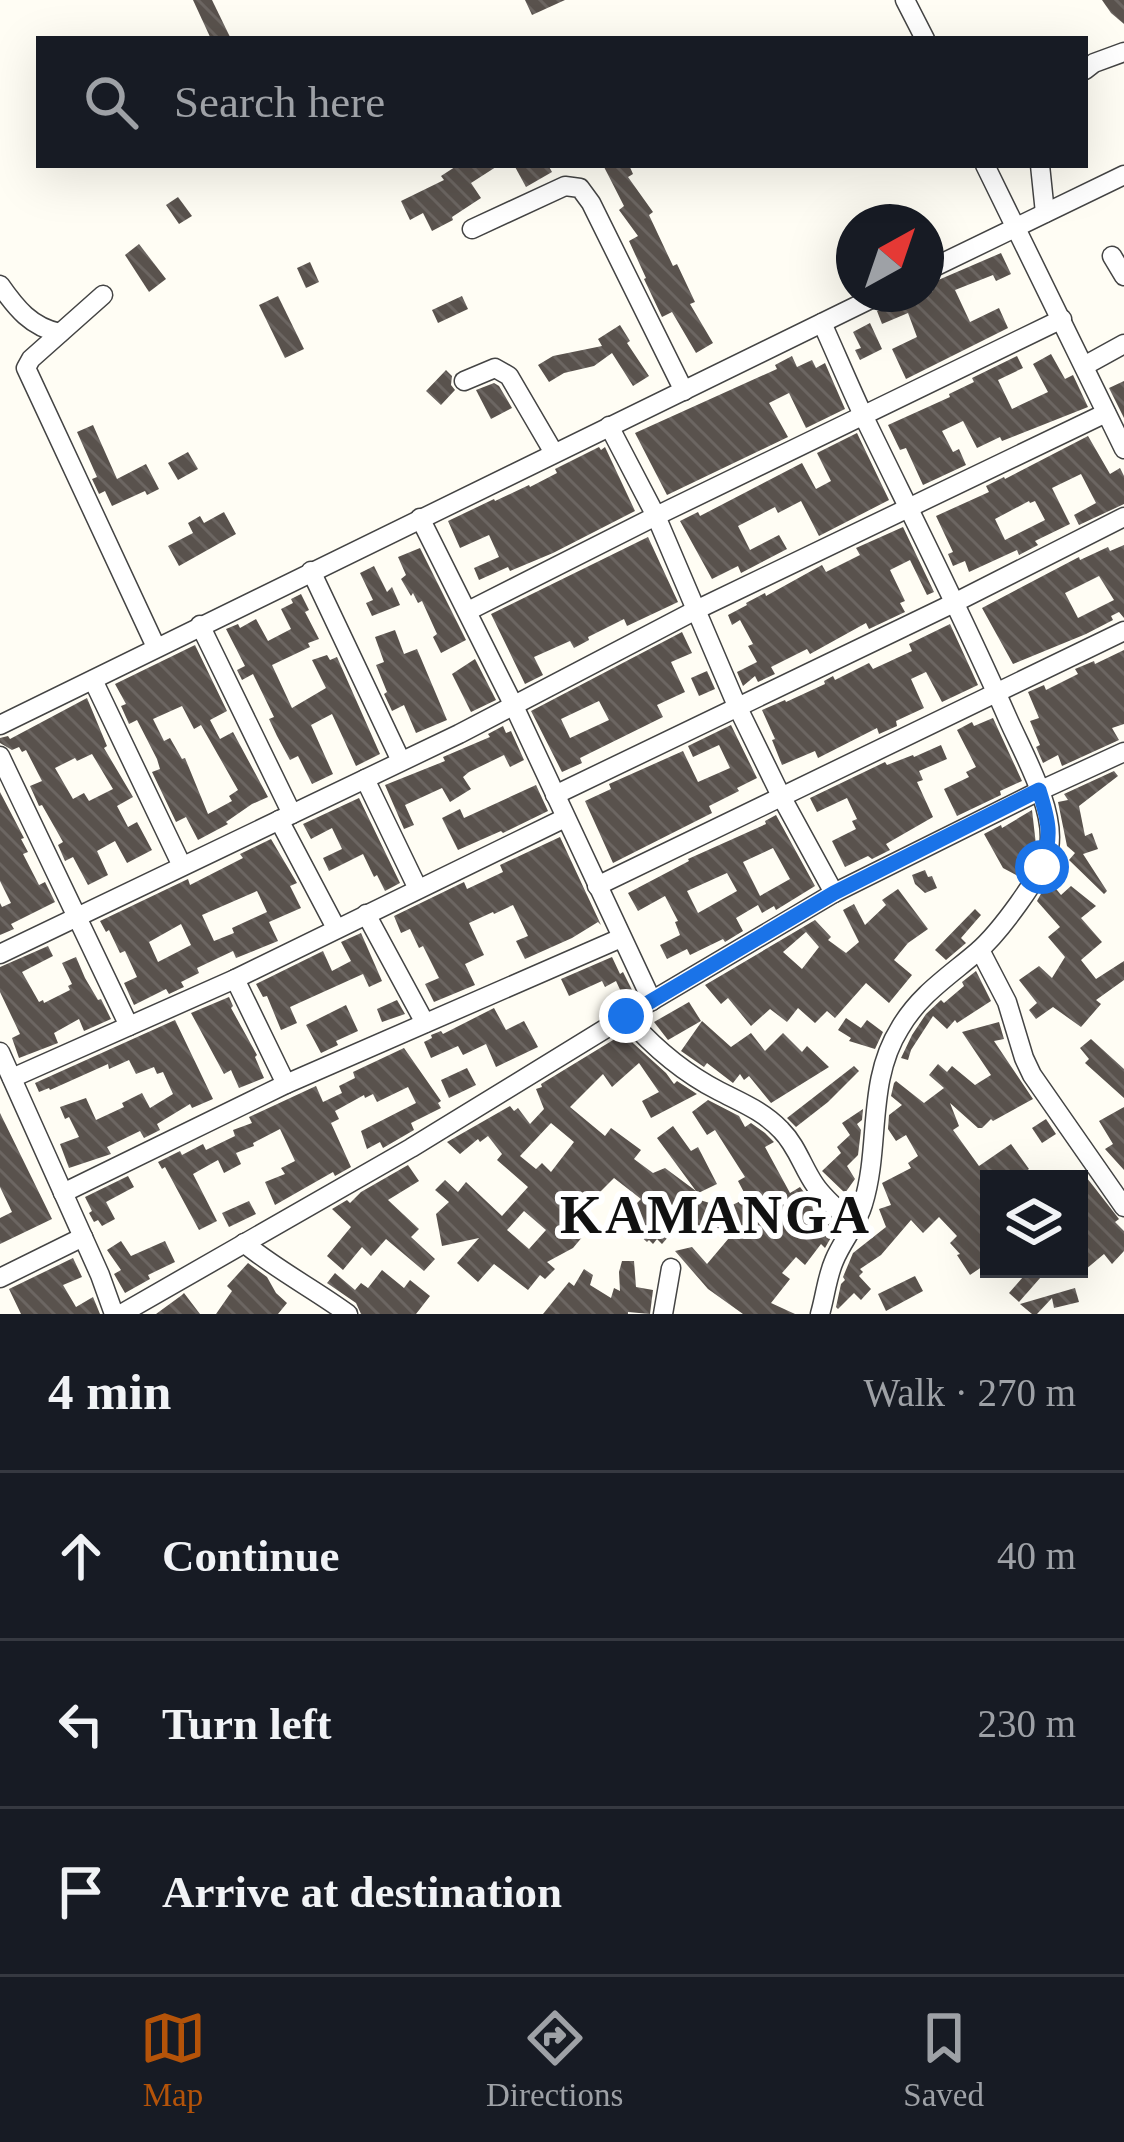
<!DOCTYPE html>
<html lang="en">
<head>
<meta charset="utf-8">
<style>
	:root { --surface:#171b24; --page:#242831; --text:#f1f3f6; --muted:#9ea1a6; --line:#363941; --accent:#b45309 }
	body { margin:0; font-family:Georgia,serif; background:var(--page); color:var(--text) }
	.controls { position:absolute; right:36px; bottom:36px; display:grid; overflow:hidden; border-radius:0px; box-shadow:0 12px 48px #0002 }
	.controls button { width:108px; height:108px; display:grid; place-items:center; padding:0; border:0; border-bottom:3px solid var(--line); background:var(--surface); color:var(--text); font:60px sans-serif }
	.compass { position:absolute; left:836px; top:204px; width:108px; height:108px; border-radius:50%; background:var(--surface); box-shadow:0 12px 48px #0002; rotate:40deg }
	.stop { position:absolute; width:36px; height:36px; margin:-27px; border:9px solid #1a73e8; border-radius:50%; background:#fff }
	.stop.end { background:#1a73e8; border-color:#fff; box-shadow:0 3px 12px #0008 }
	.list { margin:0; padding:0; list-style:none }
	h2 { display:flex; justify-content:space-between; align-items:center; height:156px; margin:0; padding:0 48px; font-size:51px }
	h2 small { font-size:39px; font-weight:400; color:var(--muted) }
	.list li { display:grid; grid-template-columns:78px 1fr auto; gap:36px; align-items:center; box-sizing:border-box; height:168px; padding:0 48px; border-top:3px solid var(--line) }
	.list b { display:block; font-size:45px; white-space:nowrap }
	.list em { font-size:39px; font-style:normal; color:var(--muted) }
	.icon { flex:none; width:66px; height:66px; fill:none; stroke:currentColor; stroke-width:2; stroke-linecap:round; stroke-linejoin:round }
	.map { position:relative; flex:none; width:1124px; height:1314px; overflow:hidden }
	.search { position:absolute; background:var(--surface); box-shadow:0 12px 48px #0002; left:36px; right:36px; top:36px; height:132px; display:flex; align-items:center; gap:30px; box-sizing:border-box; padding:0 42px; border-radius:0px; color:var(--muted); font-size:45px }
	.sheet { height:660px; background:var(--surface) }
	nav { display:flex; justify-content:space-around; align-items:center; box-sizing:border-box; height:168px; border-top:3px solid var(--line); background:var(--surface); font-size:33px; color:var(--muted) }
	nav a { display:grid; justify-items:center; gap:6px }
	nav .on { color:var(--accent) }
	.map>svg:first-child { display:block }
</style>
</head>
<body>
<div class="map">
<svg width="1124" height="1314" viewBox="0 0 1124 1314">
	<defs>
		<pattern id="building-back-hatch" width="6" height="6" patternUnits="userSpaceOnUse" patternTransform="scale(3)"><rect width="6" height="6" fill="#59524d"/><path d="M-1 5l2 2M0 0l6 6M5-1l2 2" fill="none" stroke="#6c6662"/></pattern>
	</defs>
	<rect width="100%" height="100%" fill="#fffdf4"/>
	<g fill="url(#building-back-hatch)" fill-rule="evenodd">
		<polygon points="193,0 212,0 231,39 211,39"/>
		<polygon points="525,0 565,0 532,15"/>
		<polygon points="1102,0 1124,0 1124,24 1111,13"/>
		<polygon points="458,165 499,165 471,183 481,198 452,217 453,220 432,231 423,213 410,220 401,201 444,180 441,176"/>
		<polygon points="514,165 548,165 552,172 526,187"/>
		<polygon points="603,165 629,165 633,174 628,177 653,212 649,215 673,266 677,264 695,302 690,304 713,343 696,353 672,312 662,317 644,279 646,278 629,241 638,236 619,210 624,206"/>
		<polygon points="178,197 192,216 179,224 166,205"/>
		<polygon points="139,244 166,279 149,292 125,255"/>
		<polygon points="1001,253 1011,274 996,281 993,275 955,290 970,322 999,308 1008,328 906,379 892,349 917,337 908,313 882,324 877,311 933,291 929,284"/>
		<polygon points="310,262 319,282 306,288 297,268"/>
		<polygon points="278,296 304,349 285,358 259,305"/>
		<polygon points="462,296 468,309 438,323 432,310"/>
		<polygon points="870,323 882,349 860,360 855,350 861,348 853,332"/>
		<polygon points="620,325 630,341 627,343 649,376 633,386 612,353 594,366 564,373 549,382 538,365 553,356 602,346 598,339"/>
		<polygon points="1051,354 1065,379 1073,375 1088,407 1002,441 1000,437 977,448 963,421 942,431 953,452 959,449 966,465 923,485 906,448 900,450 888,425 950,397 949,394 974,382 972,378 1017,356 1023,368 998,380 1012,409 1048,392 1033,364"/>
		<polygon points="792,356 797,367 812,360 816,368 825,363 845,409 806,428 789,393 769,403 788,437 667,495 635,433 777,369 775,365"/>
		<polygon points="446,370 452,376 451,385 455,390 441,405 426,391"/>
		<polygon points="1124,381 1124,418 1109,388"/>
		<polygon points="494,383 499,386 512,408 491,419 476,390"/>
		<polygon points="93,425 117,479 146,464 159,489 147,495 145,491 112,506 105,491 99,494 92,479 97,477 77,432"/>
		<polygon points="857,433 889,500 819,536 801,501 778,513 775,507 738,526 750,550 779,535 787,549 741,573 738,566 712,579 680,521 698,512 700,516 802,463 816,489 831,481 817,453"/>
		<path d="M1088 436 1110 474 1120 468 1124 476V504L1079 525 1074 515 1096 503 1081 474 1052 488 1070 524 1035 541 1038 545 1019 555 1017 550 969 572 965 561 953 566 948 554 953 552 936 516 989 492 986 486 1004 477 1005 479ZM1029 501 1030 503 1035 501 1045 520 1005 540 995 519Z"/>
		<polygon points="599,447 601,450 605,447 635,511 553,553 510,571 508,567 479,580 474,568 499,557 489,535 460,548 448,521 494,499 495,501 529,485 530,487 557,473 555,469"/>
		<polygon points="188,452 198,469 178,480 168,463"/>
		<polygon points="224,512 236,534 179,566 168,546 193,533 188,523 200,516 204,523"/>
		<polygon points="903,527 934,592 927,595 910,560 890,570 905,601 900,603 905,612 869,629 866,623 810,654 807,649 771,667 775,674 758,682 755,676 743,686 737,672 757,662 748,646 753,644 740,620 732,625 728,615 747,605 746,603 765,593 766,596 822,565 826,572 860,555 856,548"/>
		<polygon points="648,537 678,602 627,626 624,619 588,637 589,640 574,648 570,641 534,657 543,675 525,684 491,614"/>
		<path d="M1124 545V618L1119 612 1111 616 1113 620 1086 634 1013 664 982 608 1079 557 1080 560 1108 547 1110 551ZM1099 576 1114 600 1078 618 1065 593Z"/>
		<polygon points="420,548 466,640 441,653 433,637 437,634 422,601 418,603 413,593 411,596 401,579 406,575 398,557"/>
		<polygon points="374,566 387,592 392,587 400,605 372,616 366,603 373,600 360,573"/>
		<polygon points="301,594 309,610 305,612 319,639 308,643 310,647 272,665 292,708 326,688 312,660 327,655 330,660 337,657 380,754 356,766 332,714 311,725 333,774 312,784 298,756 290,760 277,736 269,719 274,717 253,674 242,680 237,670 245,666 226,629 238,624 240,628 256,619 268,641 291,629 281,609 293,603 291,599"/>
		<polygon points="950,624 978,685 942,702 926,672 911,679 924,708 896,721 897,726 879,734 877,728 818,758 815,751 782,765 772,740 775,739 762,710 785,700 786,702 825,684 824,681 833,676 835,680 869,663 873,669 912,651 909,644"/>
		<polygon points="395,630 404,654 417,649 447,720 416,733 404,705 392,711 384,694 387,692 376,665 384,662 375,637"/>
		<path d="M682 632 692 653 671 662 685 692 657 705 663 717 580 758 582 763 562 772 531 711ZM599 701 609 720 570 738 561 719Z"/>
		<path d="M195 645 227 711 210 720 220 739 233 732 268 797 252 804 226 822 228 824 198 840 186 817 176 822 152 772 160 769 157 759 137 720 129 724 121 706 126 704 115 684ZM182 706 194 729 201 725 238 790 229 796 232 801 208 814 185 758 182 759 170 738 164 741 153 719Z"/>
		<polygon points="1124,650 1124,724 1112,728 1119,740 1062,766 1058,755 1043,763 1036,747 1040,745 1030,721 1039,718 1028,692 1044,685 1046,690 1078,674 1075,669 1094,661 1095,664"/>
		<polygon points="475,659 496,700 471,712 452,674"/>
		<polygon points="707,671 715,689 699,696 691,678"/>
		<path d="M87 698 107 746 104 748 133 797 117 806 128 827 137 822 152 850 127 863 115 841 97 851 108 875 88 885 73 857 65 861 58 845 63 842 42 805 39 806 30 786 42 781 26 750 22 752 19 747 12 750 0 743V738L8 736 10 739ZM92 754 113 789 89 801 84 793 73 799 55 768 75 758 77 761Z"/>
		<polygon points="993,718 1022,781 1000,791 1001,795 957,816 944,789 969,777 966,772 976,767 957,730 972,722 974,726"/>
		<polygon points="731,725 757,778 737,788 739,791 709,806 712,813 613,863 585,801 611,789 609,784 683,751 698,782 730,768 719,745 693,757 688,746"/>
		<polygon points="503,726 506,733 511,731 524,760 510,767 504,755 469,772 463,777 471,789 450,802 442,788 405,805 414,825 404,829 385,785 445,761 443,757 490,737 488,734"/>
		<polygon points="941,745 947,759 919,771 923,780 917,782 933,817 886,844 890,850 872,859 868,856 845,867 832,841 856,829 852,821 857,819 847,798 817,812 810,798 885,762 887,765 913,755 914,757"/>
		<polygon points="1114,771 1118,776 1079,806 1085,836 1092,833 1098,849 1083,854 1107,891 1104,894 1069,860 1075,853 1067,846 1058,802 1068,800 1064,794"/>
		<polygon points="536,785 548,811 503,833 501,831 458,850 442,818 460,809 464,818"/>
		<polygon points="0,792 24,838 21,839 28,852 23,854 39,885 45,882 55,902 11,924 14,929 0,935 0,903 2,907 11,903 0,881"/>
		<polygon points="359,798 400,883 385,891 377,875 374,877 363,854 329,871 323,858 342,849 332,828 311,839 303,824"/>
		<polygon points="1032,810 1036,845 1028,854 1032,856 1020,877 1003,868 984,834 1001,825 1002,828"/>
		<path d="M776 815 815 886 776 910 774 906 762 913 758 905 736 918 743 931 725 942 723 939 690 955 687 949 667 959 660 945 680 935 675 922 678 921 665 896 638 911 628 893 689 861 688 859 766 824 765 821ZM773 848 790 879 760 896 743 862ZM727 873 737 891 698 913 687 891Z"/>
		<polygon points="560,837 601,925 598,922 572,938 525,959 516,941 528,936 513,905 494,914 493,912 469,923 484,955 465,964 475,985 434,1002 425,984 439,978 423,946 419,948 410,929 401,933 394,916 464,882 467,889 503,872 500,865"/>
		<path d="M271 839 297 883 290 886 301 908 269 922 278 941 236 958 233 951 197 968 199 973 181 982 184 987 169 994 166 989 134 1005 124 983 137 977 125 951 120 953 109 930 106 932 100 921 188 879 190 885 243 858 240 854ZM257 891 267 912 232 928 234 933 214 941 202 915ZM181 924 191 945 158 962 149 942Z"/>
		<polygon points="925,870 928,877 932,876 937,888 925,893 915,884 912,875"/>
		<polygon points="1053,885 1061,895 1071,886 1096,906 1081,918 1102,942 1081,960 1096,979 1124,961 1124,980 1096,1000 1101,1004 1081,1027 1053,1007 1036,1019 1029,1010 1037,1003 1019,980 1039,966 1052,978 1065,957 1048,937 1060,927 1037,901 1043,890"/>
		<path d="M898 889 928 929 908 943 894 960 912 975 889 1003 866 983 835 1018 827 1011 815 1023 798 1008 787 1022 770 1009 751 1026 728 998 721 1004 705 985 815 920 831 937 828 940 846 953 859 942 843 910 854 904 865 925 886 905 882 900ZM806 932 819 947 802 969 783 952Z"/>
		<polygon points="975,909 981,915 961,938 966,943 946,960 935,950"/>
		<polygon points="361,933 382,981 369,987 363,974 290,1007 297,1023 281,1030 267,996 263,997 256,984 323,951 332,971 351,961 341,942"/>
		<polygon points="48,946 53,956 22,972 39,1002 43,1000 44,1003 70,990 68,986 72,984 62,963 76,957 85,978 98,1000 101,999 111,1019 84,1031 79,1019 54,1033 58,1043 19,1058 12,1038 20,1034 0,992 0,967"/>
		<polygon points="612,957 620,974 623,972 632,990 622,994 616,981 605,987 602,981 569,996 561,979"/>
		<polygon points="976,971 991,1001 957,1023 955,1020 947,1029 933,1016 911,1050 908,1060 901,1058 912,1035 926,1014 941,1000 944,1003 964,986 962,982"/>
		<polygon points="229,997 233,1006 231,1008 257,1055 255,1057 264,1078 239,1088 231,1070 224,1074 191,1013"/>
		<polygon points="397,1000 405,1014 382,1022 377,1009"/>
		<polygon points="689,1002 701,1021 668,1040 654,1022"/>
		<polygon points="346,1005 358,1031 336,1041 338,1045 321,1053 306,1025"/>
		<polygon points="494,1008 506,1030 524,1021 538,1047 496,1067 486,1044 463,1055 458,1046 431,1058 424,1042 432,1038 431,1035 441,1031 443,1034"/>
		<polygon points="846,1018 861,1028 867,1020 883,1032 875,1049 849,1041 851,1038 838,1030"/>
		<polygon points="175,1020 213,1099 192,1108 190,1104 157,1124 160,1130 144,1138 140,1131 107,1147 111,1154 69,1168 60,1144 79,1137 69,1117 65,1119 60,1107 86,1098 96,1120 124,1107 122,1103 142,1093 150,1108 173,1094 163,1072 157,1074 154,1067 136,1074 129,1060 109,1069 108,1064 50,1090 49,1088 39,1092 35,1083"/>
		<polygon points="702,1021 731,1047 751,1033 765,1051 783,1033 802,1052 807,1046 829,1067 771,1103 749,1076 744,1080 740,1074 733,1083 707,1063 704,1067 681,1051"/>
		<polygon points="999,1022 1004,1039 994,1041 1033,1099 993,1121 991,1119 982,1128 978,1128 950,1103 959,1126 953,1130 979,1166 1011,1144 1029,1169 1015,1179 989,1179 989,1262 970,1275 957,1255 960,1254 950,1243 957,1236 939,1217 923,1233 911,1220 881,1255 860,1269 863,1272 859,1276 871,1289 861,1300 854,1293 838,1309 836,1307 841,1284 845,1280 843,1277 853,1253 886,1227 879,1209 891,1205 882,1183 911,1168 908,1163 918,1156 906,1135 896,1141 888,1129 889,1115 902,1105 891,1096 894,1083 896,1081 924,1103 944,1088 929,1075 938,1064 947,1072 952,1066 975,1085 991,1075 962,1032"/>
		<path d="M623 1034 666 1073 674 1084 677 1081 697 1094 651 1118 642 1101 659 1092 639 1063 612 1087 603 1074 570 1107 605 1136 611 1128 641 1150 634 1159 653 1173 665 1168 696 1191 657 1138 673 1126 691 1151 698 1147 717 1184 690 1197 726 1208 747 1198 738 1181 745 1177 715 1130 707 1135 692 1112 708 1100 739 1116 745 1127 751 1123 765 1133 774 1142 765 1147 790 1193 800 1187 814 1205 837 1227 825 1248 821 1244 805 1265 796 1257 782 1273 790 1279 771 1303 795 1314H743L708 1289 675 1251 692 1247 707 1264 729 1238 755 1231V1229L689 1228 670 1222 676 1228 662 1244 657 1239 653 1244 649 1240 647 1242 631 1228 636 1211 631 1209 641 1199 614 1178 580 1212 594 1223 573 1248 547 1262 555 1269 545 1279 540 1275 528 1290 494 1264 478 1282 457 1263 479 1238 442 1246 436 1214 449 1202 435 1190 445 1180 458 1192 466 1182 502 1216 528 1187 497 1160 502 1154 488 1136 480 1142 478 1139 460 1154 447 1142 510 1106 514 1111 518 1108 530 1124 544 1109 536 1089 542 1087 541 1084ZM551 1123 574 1142 551 1172 542 1163 536 1169 520 1156ZM524 1211 546 1230 529 1249 507 1230Z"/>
		<polygon points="1091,1039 1124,1069 1124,1098 1085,1063 1089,1059 1080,1048"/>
		<polygon points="404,1048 441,1101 438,1103 441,1108 411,1123 414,1130 383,1148 380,1142 367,1149 361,1131 416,1103 408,1087 377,1102 373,1094 365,1098 364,1095 335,1111 339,1119 331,1123 351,1167 335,1176 333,1172 275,1205 265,1182 285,1174 281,1168 295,1161 280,1129 253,1143 254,1146 236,1153 241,1164 224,1173 218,1160 193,1174 217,1221 199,1230 165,1167 162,1169 158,1162 180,1151 182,1155 203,1144 206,1150 235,1136 233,1130 252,1123 249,1117 316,1086 323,1102 342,1093 339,1086 355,1078 353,1072"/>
		<polygon points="854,1066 859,1071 828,1102 796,1127 787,1118"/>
		<polygon points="467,1068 476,1085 449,1098 441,1080"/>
		<polygon points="1124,1107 1124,1170 1105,1149 1113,1144 1099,1121"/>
		<polygon points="863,1109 862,1120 857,1124 861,1130 858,1155 847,1166 855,1179 845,1193 822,1171 841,1153 837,1147 850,1135 842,1123"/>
		<polygon points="0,1113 52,1219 0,1244 0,1218 12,1212 0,1187"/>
		<polygon points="1046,1119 1056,1134 1042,1143 1032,1128"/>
		<polygon points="408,1165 419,1181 388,1200 419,1229 411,1237 435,1259 424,1271 386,1239 371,1256 362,1247 343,1270 327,1256 351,1227 332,1209 347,1200 350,1203 361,1192"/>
		<polygon points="128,1176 134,1187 106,1202 115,1219 102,1226 98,1220 94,1222 89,1213 92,1211 85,1197"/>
		<polygon points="1087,1178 1119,1219 1115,1222 1124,1231 1124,1251 1112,1264 1104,1254 1079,1275 1079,1182"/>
		<polygon points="249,1201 256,1214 229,1227 222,1213"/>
		<polygon points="121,1241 131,1256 165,1241 175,1262 148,1275 150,1279 125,1293 114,1274 121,1270 107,1250"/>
		<polygon points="73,1258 82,1277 63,1285 76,1307 93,1297 100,1314 21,1314 9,1289"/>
		<polygon points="622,1261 634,1261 636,1287 653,1290 650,1314 628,1312 628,1314 543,1314 569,1282 574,1286 584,1269 593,1275 590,1285 611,1298 614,1288 620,1291 619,1272"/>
		<polygon points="248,1263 267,1277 276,1293 287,1303 278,1314 216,1314 232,1291 227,1286"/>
		<polygon points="1030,1269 1048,1269 1019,1302 1009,1293"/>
		<polygon points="382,1270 404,1288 410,1280 430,1296 416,1314 361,1314 356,1303 327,1283 335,1273 355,1290 361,1283 368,1288"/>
		<polygon points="915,1276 923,1291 886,1311 878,1294"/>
		<polygon points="1075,1288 1079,1302 1054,1308 1052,1298 1037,1314 1032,1314 1020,1304"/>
		<polygon points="184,1293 200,1314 156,1314 182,1295"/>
	</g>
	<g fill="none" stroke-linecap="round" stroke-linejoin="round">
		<defs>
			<g id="minor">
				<polyline points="905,0 925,39"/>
				<polyline points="1085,70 1094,63 1124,52"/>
				<polyline points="985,165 1124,449"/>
				<polyline points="1040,165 1045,213"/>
				<polyline points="472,229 565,186 580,188 591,203 684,391"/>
				<polyline points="1112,256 1124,276"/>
				<polyline points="926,271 1124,175"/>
				<path d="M0 285C16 308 31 327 60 333"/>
				<polyline points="103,295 31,359 26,368 156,647"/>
				<polyline points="1084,366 1124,344"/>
				<polyline points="464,381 495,368 509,376 554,453"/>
				<polyline points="609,426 656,516 737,706 781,796 834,893"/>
				<polyline points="420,518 513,704 652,1001"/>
				<polyline points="311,571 401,761"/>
				<polyline points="468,611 656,516 1062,319"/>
				<polyline points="200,625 292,814"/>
				<polyline points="93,680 182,866"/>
				<polyline points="0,725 881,294"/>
				<polyline points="0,756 129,1026"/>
				<polyline points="365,779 418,889"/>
				<polyline points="555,795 956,602 1124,517"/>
				<polyline points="279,820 336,928"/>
				<polyline points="597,886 1124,631"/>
				<polyline points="366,914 425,1023"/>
				<polyline points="980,950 1007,1002 1024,1058 1032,1075 1124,1207"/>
				<polyline points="0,954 459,734 696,610 1106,413"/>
				<polyline points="235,979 286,1084"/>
				<path d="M626 1016C653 1047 682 1072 719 1091 742 1103 763 1111 781 1130 797 1146 803 1168 815 1185 826 1201 841 1212 855 1225"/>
				<polyline points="0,1052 100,1275 114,1314"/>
				<polyline points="12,1078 235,979 565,818"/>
				<polyline points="63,1193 286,1084 621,938"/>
				<path d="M244 1243C277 1270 314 1289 348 1314"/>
				<polyline points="0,1278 83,1237"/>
				<polyline points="121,1314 411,1148 626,1016 834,893 1039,791 1124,752"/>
				<polyline points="663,1314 671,1268"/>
				<path d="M820 1314C825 1297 827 1277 834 1261 842 1241 857 1225 863 1204 881 1146 866 1082 900 1028 919 995 949 976 977 952 998 934 1043 875 1049 848 1056 810 1023 753 1008 719 963 616 912 516 863 415 849 385 836 354 822 323"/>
			</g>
		</defs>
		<use href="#minor" stroke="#444" stroke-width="21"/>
		<use href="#minor" stroke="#fff" stroke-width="18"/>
	</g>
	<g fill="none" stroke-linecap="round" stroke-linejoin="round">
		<path stroke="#1a73e8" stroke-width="15" d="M626 1016 834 893 1039 790C1049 822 1052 835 1042 867"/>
	</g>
	<g text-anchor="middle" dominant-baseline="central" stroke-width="12" stroke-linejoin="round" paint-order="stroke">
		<g font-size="54" font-weight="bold" letter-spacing="3" fill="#111" stroke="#fff">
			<text x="716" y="1215">KAMANGA</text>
		</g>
	</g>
</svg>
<div class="controls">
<button><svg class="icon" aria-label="layers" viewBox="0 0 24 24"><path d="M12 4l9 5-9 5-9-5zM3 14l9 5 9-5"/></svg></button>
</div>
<svg class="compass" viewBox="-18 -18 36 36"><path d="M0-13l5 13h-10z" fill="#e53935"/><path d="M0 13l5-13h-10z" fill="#9ea1a6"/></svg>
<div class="stop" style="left:1042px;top:867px"></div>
<div class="stop end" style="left:626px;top:1016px"></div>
<div class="search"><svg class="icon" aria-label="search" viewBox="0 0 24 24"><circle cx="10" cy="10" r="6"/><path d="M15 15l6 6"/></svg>Search here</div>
</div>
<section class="sheet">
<h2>4 min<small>Walk · 270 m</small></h2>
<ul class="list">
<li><svg class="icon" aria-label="ahead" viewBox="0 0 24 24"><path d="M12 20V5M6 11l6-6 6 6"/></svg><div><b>Continue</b></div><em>40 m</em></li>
<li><svg class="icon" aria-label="left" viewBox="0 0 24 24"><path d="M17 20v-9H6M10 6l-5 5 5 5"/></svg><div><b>Turn left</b></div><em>230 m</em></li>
<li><svg class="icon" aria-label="arrive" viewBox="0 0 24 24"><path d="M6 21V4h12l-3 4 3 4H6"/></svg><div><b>Arrive at destination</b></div></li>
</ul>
</section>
<nav>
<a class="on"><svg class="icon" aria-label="map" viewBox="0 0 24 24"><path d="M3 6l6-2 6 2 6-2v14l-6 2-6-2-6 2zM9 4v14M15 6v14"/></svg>Map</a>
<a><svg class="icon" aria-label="directions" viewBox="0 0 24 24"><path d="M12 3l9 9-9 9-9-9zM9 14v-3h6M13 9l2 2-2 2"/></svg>Directions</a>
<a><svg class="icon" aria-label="saved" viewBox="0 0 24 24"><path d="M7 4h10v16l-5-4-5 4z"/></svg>Saved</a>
</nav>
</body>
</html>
